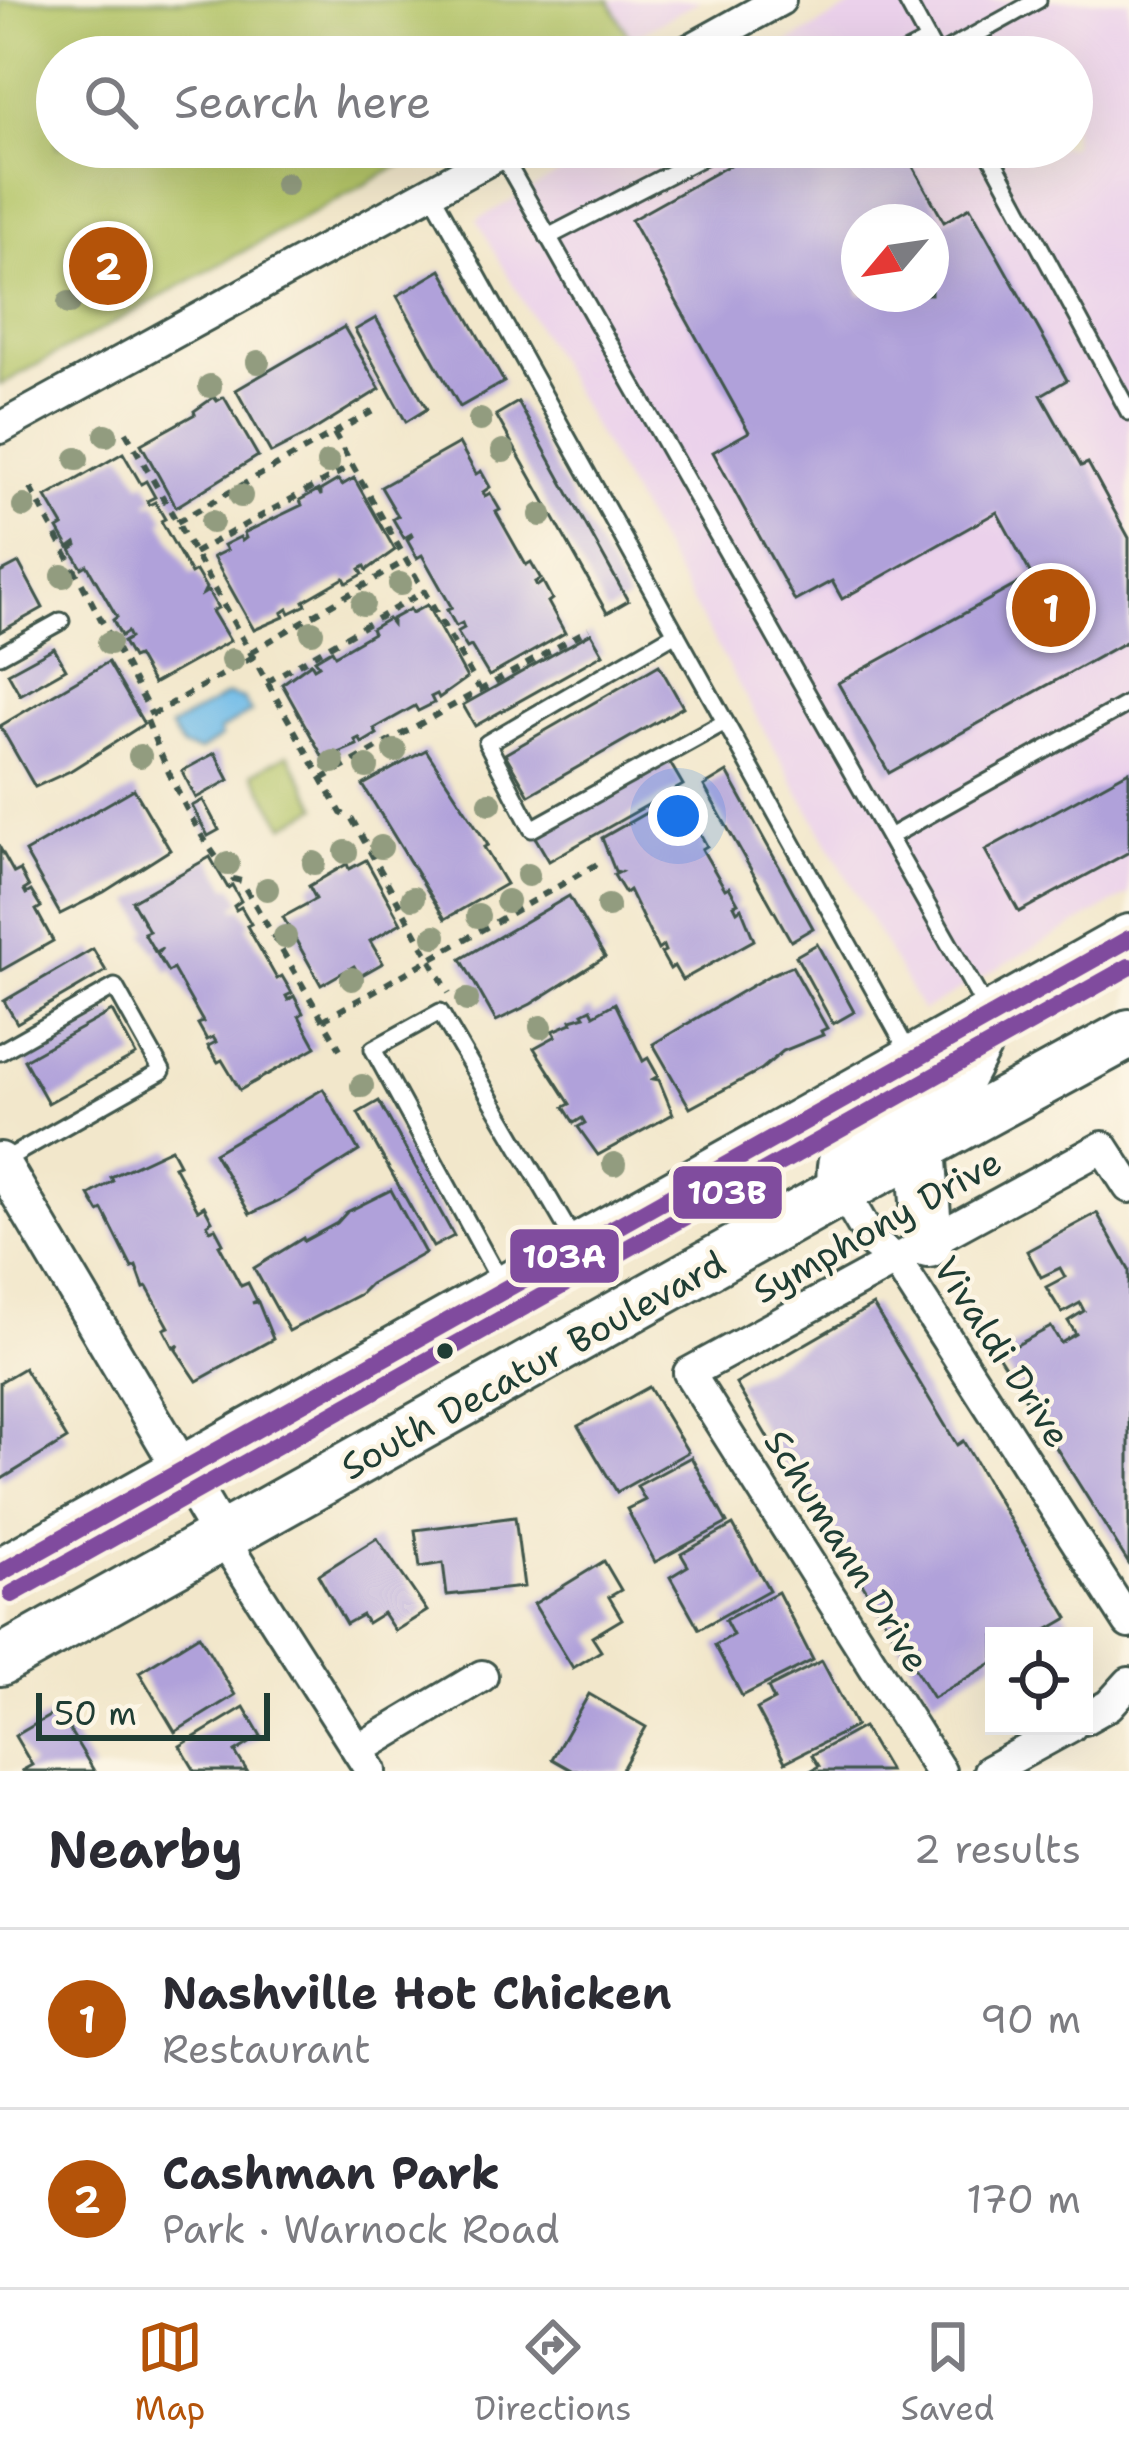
<!DOCTYPE html>
<html lang="en">
<head>
<meta charset="utf-8">
<style>
	:root { --surface:#fff; --page:#f2f2f3; --text:#2b2b33; --muted:#7c7c81; --line:#e1e1e2; --accent:#b45309 }
	body { margin:0; font-family:"Shantell Sans",sans-serif; background:var(--page); color:var(--text) }
	.controls { position:absolute; right:36px; bottom:36px; display:grid; overflow:hidden; border-radius:0px; box-shadow:0 12px 48px #0002 }
	.controls button { width:108px; height:108px; display:grid; place-items:center; padding:0; border:0; border-bottom:3px solid var(--line); background:var(--surface); color:var(--text); font:60px sans-serif }
	.compass { position:absolute; left:841px; top:204px; width:108px; height:108px; border-radius:50%; background:var(--surface); box-shadow:0 12px 48px #0002; rotate:241deg }
	.scale { position:absolute; left:36px; bottom:30px; width:234px; box-sizing:border-box; padding-left:12px; border:6px solid #1f3d34; border-top:0; font-size:33px; line-height:42px; white-space:nowrap; color:#1f3d34; -webkit-text-stroke:9px #fcf5e5; paint-order:stroke }
	.you { position:absolute; left:678px; top:816px; width:42px; height:42px; margin:-30px; border:9px solid #fff; border-radius:50%; background:#1a73e8; box-shadow:0 0 0 18px #1a73e833 }
	.badge { display:grid; place-items:center; width:78px; height:78px; border-radius:50%; background:var(--accent); color:#fff; font-size:39px; font-weight:700 }
	.pin { position:absolute; translate:-50% -50%; border:6px solid #fff; box-shadow:0 3px 12px #0006 }
	.list { margin:0; padding:0; list-style:none }
	h2 { display:flex; justify-content:space-between; align-items:center; height:156px; margin:0; padding:0 48px; font-size:51px }
	h2 small { font-size:39px; font-weight:400; color:var(--muted) }
	.list li { display:grid; grid-template-columns:78px 1fr auto; gap:36px; align-items:center; box-sizing:border-box; height:180px; padding:0 48px; border-top:3px solid var(--line) }
	.list b { display:block; font-size:45px; white-space:nowrap }
	.list p { margin:0; font-size:39px; white-space:nowrap; color:var(--muted) }
	.list em { font-size:39px; font-style:normal; color:var(--muted) }
	.icon { flex:none; width:66px; height:66px; fill:none; stroke:currentColor; stroke-width:2; stroke-linecap:round; stroke-linejoin:round }
	.map { position:relative; flex:none; width:1129px; height:1771px; overflow:hidden }
	.search { position:absolute; background:var(--surface); box-shadow:0 12px 48px #0002; left:36px; right:36px; top:36px; height:132px; display:flex; align-items:center; gap:30px; box-sizing:border-box; padding:0 42px; border-radius:66px; color:var(--muted); font-size:45px }
	.sheet { height:516px; background:var(--surface) }
	nav { display:flex; justify-content:space-around; align-items:center; box-sizing:border-box; height:168px; border-top:3px solid var(--line); background:var(--surface); font-size:33px; color:var(--muted) }
	nav a { display:grid; justify-items:center; gap:6px }
	nav .on { color:var(--accent) }
	.map>svg:first-child { display:block }
</style>
</head>
<body>
<div class="map">
<svg width="1129" height="1771" viewBox="0 0 1129 1771">
	<rect width="100%" height="100%" fill="#fcf5e5"/>
	<filter id="ink" filterUnits="userSpaceOnUse"><feTurbulence type="fractalNoise" baseFrequency=".00833" numOctaves="2"/><feDisplacementMap in="SourceGraphic" scale="24" xChannelSelector="R" yChannelSelector="G"/><feConvolveMatrix kernelMatrix="1 2 1 2 8 2 1 2 1" color-interpolation-filters="sRGB"/></filter>
	<filter id="wash" filterUnits="userSpaceOnUse"><feTurbulence type="fractalNoise" baseFrequency=".004" numOctaves="4" result="noise"/><feDisplacementMap in="SourceGraphic" scale="48" xChannelSelector="R" yChannelSelector="G"/><feGaussianBlur stdDeviation="2.7" result="paint"/><feColorMatrix in="noise" values="0 0 0 0 0 0 0 0 0 0 0 0 0 0 0 0 0 1.4 0 .05"/><feComposite in="paint" operator="in"/></filter>
	<g filter="url(#wash)">
		<rect width="100%" height="100%" fill="#f2e7cb"/>
		<g fill="#ebd1eb" fill-rule="evenodd">
			<polygon points="609,0 701,0 630,39"/>
			<path d="M863 0H1129V894L922 1011 477 220 605 147H1072V57H763ZM859 222H931V294H859Z"/>
		</g>
		<g fill="#b4c568" stroke="#6a814e" stroke-width="3">
			<polygon points="0,0 609,0 630,39 597,57 57,57 57,147 433,147 0,385"/>
			<polygon points="288,754 318,807 284,826 253,773"/>
		</g>
		<polygon fill="#6fbbe8" stroke="#477c8e" stroke-width="3" points="227,695 243,699 251,712 219,731 221,737 200,751 182,747 170,727"/>
		<g id="blocks">
			<g fill="#b0a1da" fill-rule="evenodd">
				<path d="M762 147H902L944 222 970 207 1067 380 1041 395 1081 466 1088 463 1129 538V640L889 773 838 683 1032 576 997 512 842 599 832 581 795 601 713 452 749 432 631 220ZM859 222H931V294H859Z"/>
				<polygon points="441,270 504,382 460,407 397,296"/>
				<polygon points="376,318 427,409 406,422 355,330"/>
				<polygon points="344,327 380,389 306,435 271,453 236,390"/>
				<polygon points="214,397 217,401 224,397 258,456 176,507 141,444 195,414 194,411"/>
				<polygon points="518,402 628,601 607,613 496,415"/>
				<polygon points="459,443 476,474 481,471 490,487 483,492 485,496 490,493 500,510 496,512 526,565 531,562 541,579 535,582 537,586 543,582 552,599 548,602 565,633 489,676 471,646 467,648 457,632 464,628 462,623 456,626 447,610 452,608 422,555 417,558 407,540 412,536 411,534 404,538 393,519 398,516 381,487"/>
				<polygon points="123,453 141,484 146,481 155,497 147,501 149,505 155,502 165,519 161,521 191,574 196,571 206,588 203,594 208,591 218,608 212,611 230,641 153,684 137,656 132,658 123,642 130,638 127,632 121,636 113,620 117,617 87,565 82,568 71,550 77,546 76,543 69,548 58,529 63,526 46,497"/>
				<polygon points="354,478 395,550 367,570 365,566 360,569 363,574 347,583 344,578 304,601 306,605 290,613 288,609 282,613 284,617 254,630 213,557 227,550 224,545 240,537 242,541 246,538 244,533 302,505 300,500 318,490 321,496 321,490 338,480 342,485"/>
				<polygon points="19,563 43,608 0,632 0,573"/>
				<polygon points="427,605 467,678 439,698 437,694 431,697 434,703 418,711 415,706 374,729 377,734 362,743 359,738 355,740 357,745 324,759 282,684 311,663 314,668 319,665 315,660 332,650 335,655 373,633 371,629 388,619 392,624 392,619 410,609 412,613"/>
				<polygon points="591,633 603,654 475,726 463,705"/>
				<polygon points="54,648 66,669 20,695 8,673"/>
				<polygon points="108,662 144,724 70,771 35,787 0,726"/>
				<polygon points="659,665 683,707 529,795 505,754"/>
				<polygon points="426,750 488,845 484,847 506,884 445,919 363,785"/>
				<polygon points="215,753 229,780 196,798 182,771"/>
				<polygon points="669,761 683,785 549,861 535,837"/>
				<polygon points="1129,771 1129,852 1019,912 985,850"/>
				<polygon points="727,772 813,928 791,941 704,786"/>
				<polygon points="134,789 170,850 104,892 60,914 25,852"/>
				<polygon points="674,797 694,825 690,828 693,833 698,830 707,846 702,849 725,889 729,887 738,903 734,905 737,911 741,908 754,940 682,980 674,966 670,969 661,953 665,951 663,946 658,950 629,890 625,893 614,875 620,872 615,871 602,838"/>
				<polygon points="203,800 219,830 208,836 192,806"/>
				<polygon points="0,848 14,873 20,870 29,887 24,890 26,894 31,891 41,907 36,910 53,941 0,971"/>
				<polygon points="210,857 228,888 232,885 241,901 234,906 236,910 241,907 251,924 247,926 277,979 282,976 292,993 286,996 288,1000 294,996 303,1013 299,1016 316,1047 240,1090 222,1060 218,1062 208,1046 216,1042 213,1037 207,1040 198,1024 203,1022 173,969 168,972 157,954 162,948 155,952 144,933 149,931 132,901"/>
				<polygon points="366,860 401,923 370,941 383,963 360,976 354,966 321,985 283,917 316,899 309,886 347,864 349,869"/>
				<polygon points="569,896 605,957 531,1004 496,1021 461,959"/>
				<polygon points="817,944 854,1012 833,1024 796,956"/>
				<polygon points="93,949 106,971 17,1023 4,1001"/>
				<polygon points="792,966 827,1028 821,1031 823,1035 783,1051 762,1069 690,1108 653,1044 770,975"/>
				<polygon points="615,1003 643,1061 648,1058 658,1076 653,1079 659,1080 673,1114 598,1155 578,1127 585,1123 582,1118 574,1123 564,1107 570,1104 534,1048 556,1036 553,1031 572,1023 571,1020 585,1016 583,1013 591,1009 594,1015"/>
				<polygon points="112,1011 136,1055 48,1103 24,1060"/>
				<polygon points="323,1089 359,1151 284,1198 250,1214 214,1153"/>
				<polygon points="379,1101 454,1236 433,1247 358,1113"/>
				<polygon points="171,1149 179,1164 174,1166 198,1210 204,1206 212,1221 207,1224 210,1230 215,1228 223,1243 219,1245 241,1286 248,1283 257,1301 252,1303 258,1302 273,1339 197,1381 176,1350 179,1345 174,1348 164,1329 169,1327 147,1287 144,1288 136,1266 132,1268 103,1210 99,1212 89,1195 113,1181 111,1177"/>
				<polygon points="391,1190 425,1253 370,1284 360,1294 289,1331 254,1268 303,1238 304,1241 337,1223 347,1212"/>
				<polygon points="1097,1213 1129,1270 1129,1564 998,1355 1051,1327 1061,1343 1076,1334 1068,1321 1084,1311 1080,1303 1062,1313 1046,1287 1065,1277 1060,1268 1041,1277 1027,1251"/>
				<polygon points="873,1305 957,1445 963,1441 1068,1618 1037,1636 994,1636 994,1662 933,1698 823,1520 818,1523 736,1384"/>
				<polygon points="24,1368 67,1439 0,1480 0,1382"/>
				<polygon points="649,1387 688,1452 617,1492 578,1426"/>
				<polygon points="691,1457 727,1523 655,1562 627,1509 645,1500 637,1486"/>
				<polygon points="515,1517 524,1587 447,1595 443,1563 420,1567 415,1530"/>
				<polygon points="733,1525 769,1590 699,1629 670,1577 688,1566 681,1554"/>
				<polygon points="377,1538 427,1611 395,1631 383,1613 367,1623 362,1615 346,1624 318,1575"/>
				<polygon points="604,1561 621,1590 609,1597 622,1619 592,1637 601,1651 573,1668 534,1604"/>
				<polygon points="778,1592 813,1660 742,1696 715,1645 733,1635 725,1620"/>
				<polygon points="199,1635 235,1695 175,1732 139,1672"/>
				<polygon points="822,1661 856,1726 785,1762 757,1709 774,1700 768,1688"/>
				<polygon points="589,1694 646,1727 621,1771 573,1771 552,1759"/>
				<polygon points="244,1707 261,1736 235,1752 247,1771 195,1771 180,1746"/>
				<polygon points="58,1711 94,1771 21,1771 32,1765 15,1736"/>
				<polygon points="863,1727 889,1771 810,1771 819,1766 812,1755"/>
			</g>
		</g>
	</g>
	<g filter="url(#ink)">
		<use href="#blocks" fill-opacity="0" stroke="#3f564b" stroke-width="3"/>
		<g fill="none" stroke-linecap="round" stroke-linejoin="round">
			<defs>
				<g id="service">
					<polyline points="906,0 937,57"/>
					<polyline points="937,56 1038,0"/>
					<polyline points="897,57 928,41"/>
					<polyline points="986,147 1129,412"/>
					<polyline points="501,153 986,1009"/>
					<polyline points="431,192 909,1053"/>
					<polyline points="548,237 722,147"/>
					<polyline points="676,633 487,743 532,829 725,722"/>
					<polyline points="0,655 61,621"/>
					<polyline points="889,837 1129,703"/>
					<polyline points="0,1052 115,987 162,1071 1,1162"/>
					<polyline points="503,1287 373,1049 440,1012 576,1244"/>
				</g>
				<g id="minor">
					<polyline points="677,57 780,0"/>
					<polyline points="0,428 512,147"/>
					<polyline points="842,1190 873,1243 896,1260 1129,1623"/>
					<polyline points="223,1539 371,1771"/>
					<polyline points="1084,1719 1109,1705 1129,1683"/>
					<polyline points="358,1750 482,1676"/>
					<polyline points="940,1771 689,1373 1103,1147 1129,1187"/>
					<polyline points="989,1771 1071,1726"/>
				</g>
				<polyline id="tertiary" points="0,1161 223,1539"/>
				<g id="primary">
					<polyline points="921,1147 928,1243"/>
					<path d="M842 1190C840 1166 841 1156 859 1139L957 1082 991 1017"/>
					<polyline points="0,1573 1129,939"/>
					<polyline points="0,1661 842,1190 1129,1034"/>
				</g>
			</defs>
			<use href="#service" stroke="#3f564b" stroke-width="21"/>
			<use href="#minor" stroke="#3f564b" stroke-width="36"/>
			<use href="#tertiary" stroke="#3f564b" stroke-width="42"/>
			<use href="#primary" stroke="#3f564b" stroke-width="54"/>
			<g stroke="#3f564b" stroke-width="6" stroke-dasharray="9 9" stroke-linecap="butt">
				<polyline points="126,432 341,813 352,819 449,993"/>
				<polyline points="334,433 479,688"/>
				<polyline points="31,488 152,715"/>
				<polyline points="177,522 373,411"/>
				<polyline points="194,553 353,465"/>
				<polyline points="251,652 407,560"/>
				<path d="M253 657 146 718C169 776 193 831 233 879L241 881 340 1049"/>
				<polyline points="267,682 425,591"/>
				<polyline points="322,779 589,629"/>
				<polyline points="323,1020 601,862"/>
			</g>
			<use href="#service" stroke="#fff" stroke-width="15"/>
			<use href="#minor" stroke="#fff" stroke-width="30"/>
			<use href="#tertiary" stroke="#fff" stroke-width="36"/>
			<use href="#primary" stroke="#fff" stroke-width="48"/>
			<defs>
				<polyline id="bus-1" points="0,1573 1129,939"/>
				<polyline id="bus-2" points="12,1594 1129,967"/>
			</defs>
			<use href="#bus-1" stroke="#fcf5e5" stroke-width="27"/>
			<use href="#bus-2" stroke="#fcf5e5" stroke-width="27"/>
			<use href="#bus-1" stroke="#804c9e" stroke-width="18"/>
			<use href="#bus-2" stroke="#804c9e" stroke-width="18"/>
		</g>
		<g fill="#929c7f">
			<circle cx="286" cy="184" r="12"/>
			<circle cx="69" cy="303" r="12"/>
			<circle cx="258" cy="362" r="12"/>
			<circle cx="210" cy="386" r="12"/>
			<circle cx="480" cy="420" r="12"/>
			<circle cx="106" cy="435" r="12"/>
			<circle cx="503" cy="451" r="12"/>
			<circle cx="77" cy="459" r="12"/>
			<circle cx="328" cy="463" r="12"/>
			<circle cx="241" cy="496" r="12"/>
			<circle cx="24" cy="506" r="12"/>
			<circle cx="541" cy="515" r="12"/>
			<circle cx="212" cy="522" r="12"/>
			<circle cx="63" cy="576" r="12"/>
			<circle cx="400" cy="584" r="12"/>
			<circle cx="363" cy="604" r="12"/>
			<circle cx="312" cy="632" r="12"/>
			<circle cx="109" cy="643" r="12"/>
			<circle cx="232" cy="660" r="12"/>
			<circle cx="395" cy="751" r="12"/>
			<circle cx="140" cy="756" r="12"/>
			<circle cx="333" cy="762" r="12"/>
			<circle cx="367" cy="767" r="12"/>
			<circle cx="490" cy="803" r="12"/>
			<circle cx="381" cy="847" r="12"/>
			<circle cx="346" cy="852" r="12"/>
			<circle cx="314" cy="863" r="12"/>
			<circle cx="228" cy="864" r="12"/>
			<circle cx="528" cy="875" r="12"/>
			<circle cx="267" cy="889" r="12"/>
			<circle cx="413" cy="898" r="12"/>
			<circle cx="507" cy="901" r="12"/>
			<circle cx="608" cy="906" r="12"/>
			<circle cx="478" cy="916" r="12"/>
			<circle cx="435" cy="936" r="12"/>
			<circle cx="285" cy="937" r="12"/>
			<circle cx="352" cy="979" r="12"/>
			<circle cx="467" cy="1000" r="12"/>
			<circle cx="541" cy="1027" r="12"/>
			<circle cx="362" cy="1086" r="12"/>
			<circle cx="614" cy="1164" r="12"/>
		</g>
	</g>
	<circle fill="#1f3d34" stroke="#fcf5e5" stroke-width="4.5" cx="445" cy="1351" r="10"/>
	<g text-anchor="middle" dominant-baseline="central" stroke-width="9" stroke-linejoin="round" paint-order="stroke">
		<g font-size="36" fill="#1f3d34" stroke="#fcf5e5">
			<text transform="translate(877 1226) rotate(-29)">Symphony Drive</text>
			<text transform="translate(1002 1352) rotate(57)">Vivaldi Drive</text>
			<text transform="translate(533 1365) rotate(-29)">South Decatur Boulevard</text>
			<text transform="translate(847 1551) rotate(58)">Schumann Drive</text>
		</g>
	</g>
	<g stroke="#fcf5e5" stroke-width="4.5">
		<rect x="671" y="1164" width="113" height="57" rx="12" fill="#804c9e"/>
		<rect x="508" y="1227" width="113" height="58" rx="12" fill="#804c9e"/>
	</g>
	<g font-size="33" text-anchor="middle" font-weight="bold" fill="#fff">
		<text x="727" y="1204">103B</text>
		<text x="564" y="1268">103A</text>
	</g>
</svg>
<div class="controls">
<button><svg class="icon" aria-label="locate" viewBox="0 0 24 24"><circle cx="12" cy="12" r="6"/><path d="M12 2v4M12 18v4M2 12h4M18 12h4"/></svg></button>
</div>
<svg class="compass" viewBox="-18 -18 36 36"><path d="M0-13l5 13h-10z" fill="#e53935"/><path d="M0 13l5-13h-10z" fill="#7c7c81"/></svg>
<div class="scale">50 m</div>
<div class="you"></div>
<div class="pin badge" style="left:1051px;top:608px">1</div>
<div class="pin badge" style="left:108px;top:266px">2</div>
<div class="search"><svg class="icon" aria-label="search" viewBox="0 0 24 24"><circle cx="10" cy="10" r="6"/><path d="M15 15l6 6"/></svg>Search here</div>
</div>
<section class="sheet">
<h2>Nearby<small>2 results</small></h2>
<ul class="list">
<li><span class="badge">1</span><div><b>Nashville Hot Chicken</b><p>Restaurant</p></div><em>90 m</em></li>
<li><span class="badge">2</span><div><b>Cashman Park</b><p>Park · Warnock Road</p></div><em>170 m</em></li>
</ul>
</section>
<nav>
<a class="on"><svg class="icon" aria-label="map" viewBox="0 0 24 24"><path d="M3 6l6-2 6 2 6-2v14l-6 2-6-2-6 2zM9 4v14M15 6v14"/></svg>Map</a>
<a><svg class="icon" aria-label="directions" viewBox="0 0 24 24"><path d="M12 3l9 9-9 9-9-9zM9 14v-3h6M13 9l2 2-2 2"/></svg>Directions</a>
<a><svg class="icon" aria-label="saved" viewBox="0 0 24 24"><path d="M7 4h10v16l-5-4-5 4z"/></svg>Saved</a>
</nav>
</body>
</html>
